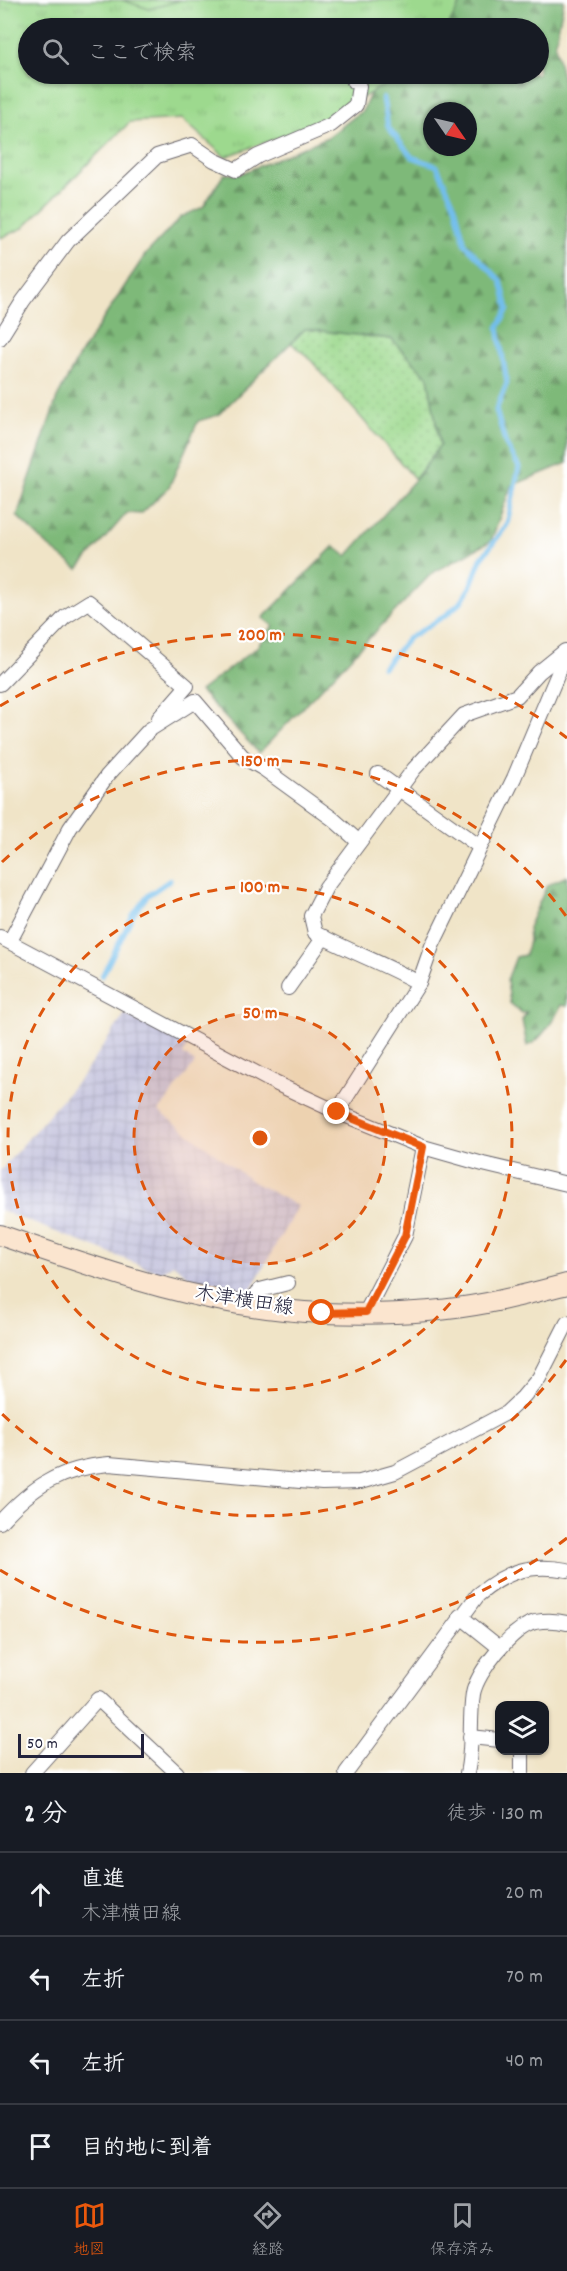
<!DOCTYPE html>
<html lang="ja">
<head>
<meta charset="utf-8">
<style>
	:root { --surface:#171b24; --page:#242831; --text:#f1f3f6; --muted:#9ea1a6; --line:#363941; --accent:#ea580c }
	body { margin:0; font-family:Dekko,"Klee One",sans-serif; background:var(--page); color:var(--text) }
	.controls { position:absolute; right:18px; bottom:18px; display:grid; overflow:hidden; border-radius:12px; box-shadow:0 2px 4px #0004 }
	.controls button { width:54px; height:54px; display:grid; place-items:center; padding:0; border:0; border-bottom:2px solid var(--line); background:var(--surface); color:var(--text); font:30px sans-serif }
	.compass { position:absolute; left:423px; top:102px; width:54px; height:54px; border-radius:50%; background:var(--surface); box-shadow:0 2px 4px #0004; rotate:124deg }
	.scale { position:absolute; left:18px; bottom:15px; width:126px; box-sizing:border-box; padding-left:6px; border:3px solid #22223b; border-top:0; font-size:16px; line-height:21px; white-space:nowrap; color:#22223b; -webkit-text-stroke:4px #fff; paint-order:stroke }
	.stop { position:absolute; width:18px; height:18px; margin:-14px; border:4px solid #ea580c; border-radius:50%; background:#fff }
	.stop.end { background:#ea580c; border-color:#fff; box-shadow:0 2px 6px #0008 }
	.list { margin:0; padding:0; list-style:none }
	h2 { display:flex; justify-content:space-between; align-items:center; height:78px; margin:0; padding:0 24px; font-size:26px }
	h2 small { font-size:20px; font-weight:400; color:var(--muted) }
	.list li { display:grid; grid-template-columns:39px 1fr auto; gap:18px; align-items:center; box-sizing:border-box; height:84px; padding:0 24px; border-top:2px solid var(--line) }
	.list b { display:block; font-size:22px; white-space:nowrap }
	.list p { margin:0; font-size:20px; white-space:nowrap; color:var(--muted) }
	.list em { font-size:20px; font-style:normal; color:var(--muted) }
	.icon { flex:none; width:33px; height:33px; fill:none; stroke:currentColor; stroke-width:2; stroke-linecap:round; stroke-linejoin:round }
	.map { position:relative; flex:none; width:567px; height:1773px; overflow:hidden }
	.search { position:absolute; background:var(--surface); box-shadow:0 2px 4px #0004; left:18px; right:18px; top:18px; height:66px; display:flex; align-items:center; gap:15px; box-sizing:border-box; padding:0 21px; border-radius:33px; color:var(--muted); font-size:22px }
	.sheet { height:414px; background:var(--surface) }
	nav { display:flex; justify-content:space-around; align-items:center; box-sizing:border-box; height:84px; border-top:2px solid var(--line); background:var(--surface); font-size:16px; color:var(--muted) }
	nav a { display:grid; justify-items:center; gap:3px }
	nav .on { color:var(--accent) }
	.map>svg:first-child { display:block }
</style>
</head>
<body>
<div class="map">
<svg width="567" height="1773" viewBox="0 0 567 1773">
	<defs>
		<pattern id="industrial-grid" width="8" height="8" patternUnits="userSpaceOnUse" patternTransform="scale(1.5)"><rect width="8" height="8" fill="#c2c1dc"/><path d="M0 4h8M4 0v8" fill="none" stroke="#a6a6be"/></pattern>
		<pattern id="grass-dots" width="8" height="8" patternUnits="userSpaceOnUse" patternTransform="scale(1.5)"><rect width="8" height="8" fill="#9dd98e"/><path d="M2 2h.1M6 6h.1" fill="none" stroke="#87ba7b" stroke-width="1.8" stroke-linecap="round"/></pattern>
		<pattern id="forest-firs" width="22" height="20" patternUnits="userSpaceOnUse" patternTransform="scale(1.5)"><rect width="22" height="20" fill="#7eb979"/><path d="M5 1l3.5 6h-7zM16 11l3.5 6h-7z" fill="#679664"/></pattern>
		<pattern id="park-tufts" width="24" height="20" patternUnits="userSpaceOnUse" patternTransform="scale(1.5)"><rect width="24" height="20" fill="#9dd98e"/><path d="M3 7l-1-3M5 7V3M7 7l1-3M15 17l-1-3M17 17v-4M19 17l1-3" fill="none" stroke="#87ba7b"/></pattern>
	</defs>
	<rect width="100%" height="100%" fill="#fff"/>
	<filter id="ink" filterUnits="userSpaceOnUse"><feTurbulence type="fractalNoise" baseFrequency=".0167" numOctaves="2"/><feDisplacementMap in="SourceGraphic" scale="12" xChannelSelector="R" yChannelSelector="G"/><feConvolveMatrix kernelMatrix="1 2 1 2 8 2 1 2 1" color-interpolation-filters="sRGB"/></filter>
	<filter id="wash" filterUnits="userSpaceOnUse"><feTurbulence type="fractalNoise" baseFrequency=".008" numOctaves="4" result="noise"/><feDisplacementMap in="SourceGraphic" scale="24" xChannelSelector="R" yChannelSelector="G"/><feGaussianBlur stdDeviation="1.35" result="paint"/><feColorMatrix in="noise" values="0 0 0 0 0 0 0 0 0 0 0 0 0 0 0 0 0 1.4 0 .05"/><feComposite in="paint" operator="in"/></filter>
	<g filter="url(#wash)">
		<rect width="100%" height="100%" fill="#f0e4c7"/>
		<polygon fill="url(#industrial-grid)" points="125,1014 187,1046 183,1054 195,1063 159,1111 253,1182 298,1206 250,1291 189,1277 173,1264 160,1273 0,1210 0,1171 83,1075"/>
		<polygon fill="url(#grass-dots)" stroke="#607e64" stroke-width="1.5" points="305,329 391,339 428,377 440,445 415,479 308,357 291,343"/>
		<g fill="url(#forest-firs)" stroke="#506e5a" stroke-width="1.5" fill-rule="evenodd">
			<path d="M462 0H564L555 45 567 100V463L511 486 491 541 432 573 259 753 200 691 257 647 273 626 263 618 334 546 347 556 420 474 440 445 428 377 391 339 305 329 218 415 198 421 169 487 141 514 127 513 78 569 49 547 17 516 57 398 79 356 145 255 181 217 203 207 224 174H240L328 137 363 110 372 90 403 74H538V28H447ZM432 111H468V147H432Z"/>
			<path d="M567 876V1006L561 1005C556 1017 540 1042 527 1046L522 1020 527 1012 522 1013 510 1003 507 980 516 957 525 955 529 941 528 928 547 885Z"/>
		</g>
		<polygon fill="url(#park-tufts)" stroke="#607e64" stroke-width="1.5" points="0,0 462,0 447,28 28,28 28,74 403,74 317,124 225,157 182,119 130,122 23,228 0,238"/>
		<polygon fill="#9dd98e" stroke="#607e64" stroke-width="1.5" points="122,0 181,0 149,9"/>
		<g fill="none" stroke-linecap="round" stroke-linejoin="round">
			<g stroke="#72beec" stroke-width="5">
				<polyline points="383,98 388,127 412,157 437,166 455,206 465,244 501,281 508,309 498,328 507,383 496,410 506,445 519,467 507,525 481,559 470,587 461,602 446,615 409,638 383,667"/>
				<polyline points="102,976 133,915 147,896 170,880"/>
			</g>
		</g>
	</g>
	<g filter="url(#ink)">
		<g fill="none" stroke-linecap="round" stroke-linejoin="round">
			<defs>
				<g id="minor">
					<polyline points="310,27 311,28"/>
					<polyline points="0,338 23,301 68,241 157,156 192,145 214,160 236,170 258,156 331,125 356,105 359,86 348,74"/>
					<polyline points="0,684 65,617 89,602 187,686 159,718"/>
					<polyline points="378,774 480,847"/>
					<polyline points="0,937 275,1083 337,1112 423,1147 483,1164 567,1184"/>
					<polyline points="10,941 70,828 107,776 149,730 195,701 243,757 264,769 333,819 359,842"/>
					<path d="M419 983C385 964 349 951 315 933L311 916 326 887 414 769 464 715 517 696 539 672 565 651"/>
					<polyline points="288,988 324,937"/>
					<polyline points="337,1112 419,983 432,946 514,778 567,652"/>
					<polyline points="247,1305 260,1290 288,1283"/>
					<polyline points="366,1312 405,1236 423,1147"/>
					<path d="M0 1522C32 1487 60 1468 109 1464L322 1483 360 1482 395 1472 506 1413 523 1397 539 1378 567 1323"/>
					<polyline points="460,1616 500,1648"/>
					<polyline points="470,1737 500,1740"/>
					<polyline points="32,1773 98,1699 177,1773"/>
					<path d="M346 1773 478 1595C507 1571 530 1563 567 1570"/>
					<path d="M467 1773C473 1747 469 1720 473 1694 477 1672 512 1628 535 1622 546 1620 556 1620 567 1623"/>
					<polyline points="522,1773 522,1750"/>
				</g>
				<path id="secondary" d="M0 1235C104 1271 212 1309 323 1313 375 1315 435 1313 487 1303 514 1298 540 1291 567 1284"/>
			</defs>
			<use href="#minor" stroke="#6a666c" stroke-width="16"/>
			<use href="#secondary" stroke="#6a666c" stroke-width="22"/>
			<use href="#minor" stroke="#fff" stroke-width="14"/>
			<use href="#secondary" stroke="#fbe5cf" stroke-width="20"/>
		</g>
	</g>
	<g fill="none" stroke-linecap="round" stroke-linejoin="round" filter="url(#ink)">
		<polyline stroke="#ea580c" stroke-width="8" points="322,1313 366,1312 405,1236 423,1147 337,1112"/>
	</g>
	<circle cx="260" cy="1138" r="126" fill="#de560e" fill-opacity=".12"/>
	<g fill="none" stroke="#de560e" stroke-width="3" stroke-dasharray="10 8">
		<circle cx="260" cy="1138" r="126"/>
		<circle cx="260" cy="1138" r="252"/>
		<path d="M566 1360A378 378 0 0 1 2 1414M2 862A378 378 0 0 1 566 916"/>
		<path d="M567 1538A504 504 0 0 1 0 1570M0 706A504 504 0 0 1 567 738"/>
	</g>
	<g text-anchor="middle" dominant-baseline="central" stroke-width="4.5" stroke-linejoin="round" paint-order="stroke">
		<g font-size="20" fill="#22223b" stroke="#fff">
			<text transform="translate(244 1302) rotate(9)">木津横田線</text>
		</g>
	</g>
	<circle cx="260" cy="1138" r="9" fill="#de560e" stroke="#fff" stroke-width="3"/>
	<g font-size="18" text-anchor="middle" font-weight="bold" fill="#de560e" stroke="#fff" stroke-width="4.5" stroke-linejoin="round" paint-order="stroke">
		<text x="260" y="640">200 m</text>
		<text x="260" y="766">150 m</text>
		<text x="260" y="892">100 m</text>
		<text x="260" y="1018">50 m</text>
	</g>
</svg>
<div class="controls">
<button><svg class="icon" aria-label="layers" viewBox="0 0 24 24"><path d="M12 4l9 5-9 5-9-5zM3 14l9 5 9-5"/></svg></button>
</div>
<svg class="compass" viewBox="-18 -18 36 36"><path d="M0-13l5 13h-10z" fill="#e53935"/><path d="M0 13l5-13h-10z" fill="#9ea1a6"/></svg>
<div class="scale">50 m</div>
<div class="stop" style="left:322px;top:1313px"></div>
<div class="stop end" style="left:337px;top:1112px"></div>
<div class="search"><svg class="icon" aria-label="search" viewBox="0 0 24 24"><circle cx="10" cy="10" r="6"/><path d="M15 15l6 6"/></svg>ここで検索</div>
</div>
<section class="sheet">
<h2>2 分<small>徒歩 · 130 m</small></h2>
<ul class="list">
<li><svg class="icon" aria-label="ahead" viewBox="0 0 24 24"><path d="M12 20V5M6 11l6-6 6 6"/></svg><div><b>直進</b><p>木津横田線</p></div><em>20 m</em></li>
<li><svg class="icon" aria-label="left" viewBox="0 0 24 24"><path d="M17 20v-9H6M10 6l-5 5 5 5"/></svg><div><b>左折</b></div><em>70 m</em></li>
<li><svg class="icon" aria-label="left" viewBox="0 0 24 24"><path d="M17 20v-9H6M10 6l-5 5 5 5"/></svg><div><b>左折</b></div><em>40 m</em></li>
<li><svg class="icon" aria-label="arrive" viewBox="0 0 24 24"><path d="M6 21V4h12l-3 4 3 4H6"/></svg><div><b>目的地に到着</b></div></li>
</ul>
</section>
<nav>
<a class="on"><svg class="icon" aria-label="map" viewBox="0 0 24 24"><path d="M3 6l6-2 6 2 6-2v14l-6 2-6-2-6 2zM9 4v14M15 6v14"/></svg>地図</a>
<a><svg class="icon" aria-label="directions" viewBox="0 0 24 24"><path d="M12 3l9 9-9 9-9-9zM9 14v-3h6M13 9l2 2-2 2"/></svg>経路</a>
<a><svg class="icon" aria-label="saved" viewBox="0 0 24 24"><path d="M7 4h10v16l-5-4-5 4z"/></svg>保存済み</a>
</nav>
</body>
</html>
